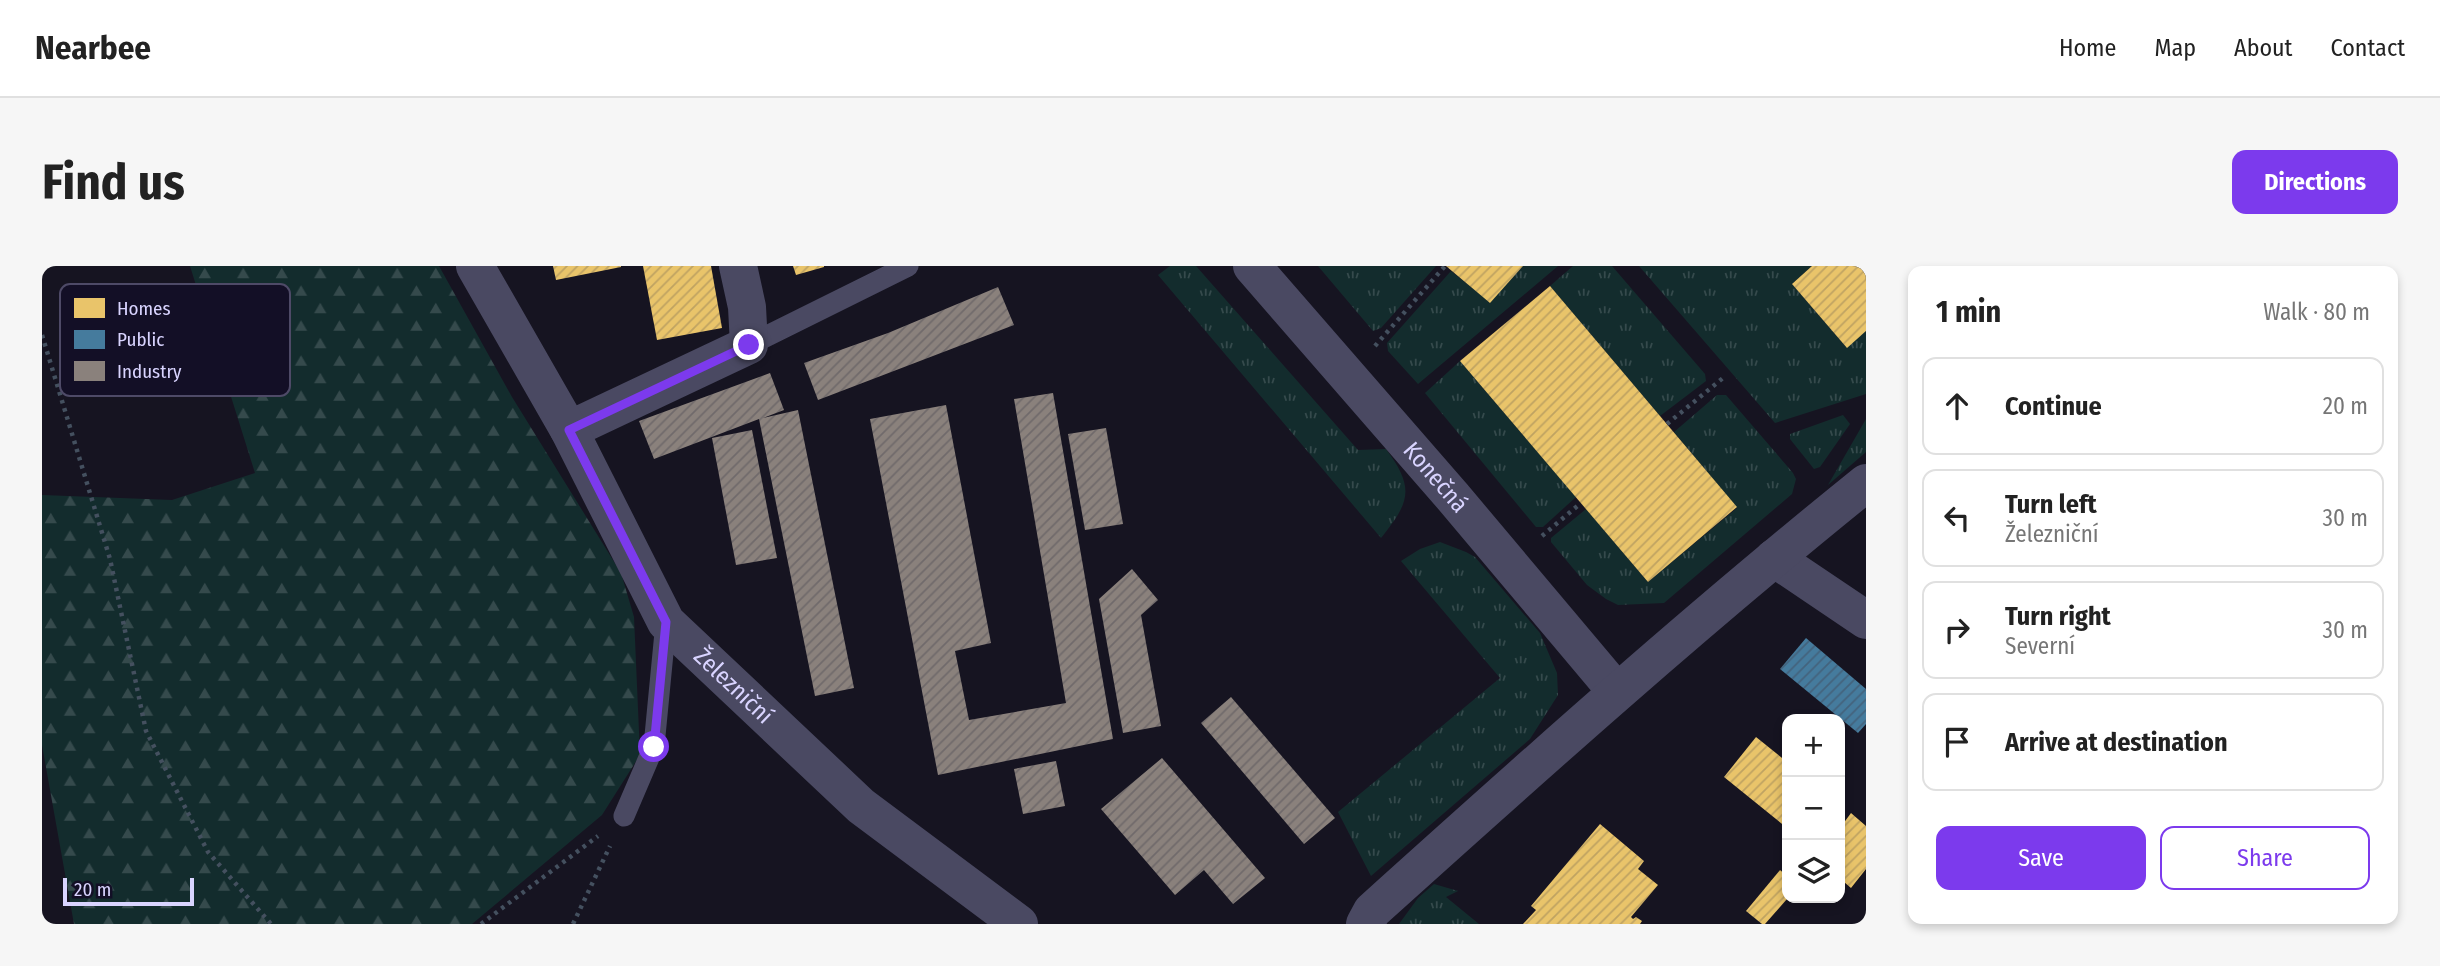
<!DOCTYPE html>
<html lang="en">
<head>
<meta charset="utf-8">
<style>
	:root { --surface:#fff; --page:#f6f6f6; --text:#222; --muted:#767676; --line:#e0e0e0; --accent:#7c3aed }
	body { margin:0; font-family:"Fira Sans Condensed",sans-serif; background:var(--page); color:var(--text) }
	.controls { position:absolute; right:21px; bottom:21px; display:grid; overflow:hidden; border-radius:14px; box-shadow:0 4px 10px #0003 }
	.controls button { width:63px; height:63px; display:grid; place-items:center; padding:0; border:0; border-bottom:2px solid var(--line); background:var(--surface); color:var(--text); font:35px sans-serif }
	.scale { position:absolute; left:21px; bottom:18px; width:131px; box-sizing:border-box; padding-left:7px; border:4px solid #d9d4ff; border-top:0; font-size:19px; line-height:24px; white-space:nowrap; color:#d9d4ff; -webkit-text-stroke:5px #130f26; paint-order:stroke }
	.stop { position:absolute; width:21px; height:21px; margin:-16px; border:5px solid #7c3aed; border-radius:50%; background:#fff }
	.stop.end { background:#7c3aed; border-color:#fff; box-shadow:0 2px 7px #0008 }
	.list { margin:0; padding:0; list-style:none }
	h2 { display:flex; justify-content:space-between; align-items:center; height:91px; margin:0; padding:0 28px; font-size:30px }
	h2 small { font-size:23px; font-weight:400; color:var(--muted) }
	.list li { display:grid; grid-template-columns:46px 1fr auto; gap:21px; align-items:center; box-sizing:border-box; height:98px; margin:0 14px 14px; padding:0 14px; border:2px solid var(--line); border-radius:14px }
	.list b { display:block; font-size:26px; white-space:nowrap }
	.list p { margin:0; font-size:23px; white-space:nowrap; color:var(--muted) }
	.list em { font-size:23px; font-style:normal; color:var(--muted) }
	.actions { display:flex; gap:14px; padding:21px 28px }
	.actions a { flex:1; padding:16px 0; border:2px solid var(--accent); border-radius:14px; text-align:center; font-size:24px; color:var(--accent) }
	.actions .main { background:var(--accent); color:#fff }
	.icon { flex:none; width:38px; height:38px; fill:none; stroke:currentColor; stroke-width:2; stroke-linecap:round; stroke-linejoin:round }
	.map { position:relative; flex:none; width:1824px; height:658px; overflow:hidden; border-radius:14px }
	header { display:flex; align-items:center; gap:42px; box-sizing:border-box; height:98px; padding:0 35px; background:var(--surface); border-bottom:2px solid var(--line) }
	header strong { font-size:33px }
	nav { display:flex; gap:38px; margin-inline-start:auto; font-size:24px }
	.intro { display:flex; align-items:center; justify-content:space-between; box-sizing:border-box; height:168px; padding:0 42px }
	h1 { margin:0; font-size:49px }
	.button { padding:18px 32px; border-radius:14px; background:var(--accent); color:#fff; font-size:24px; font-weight:700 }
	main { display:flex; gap:42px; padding:0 42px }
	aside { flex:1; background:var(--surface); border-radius:14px; box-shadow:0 4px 10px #0003 }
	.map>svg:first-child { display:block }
</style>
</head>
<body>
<header>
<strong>Nearbee</strong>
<nav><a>Home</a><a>Map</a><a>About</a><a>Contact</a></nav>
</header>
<div class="intro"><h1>Find us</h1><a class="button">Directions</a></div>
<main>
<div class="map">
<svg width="1824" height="658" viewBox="0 0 1824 658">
	<defs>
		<pattern id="grass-tufts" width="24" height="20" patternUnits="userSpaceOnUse" patternTransform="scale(1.75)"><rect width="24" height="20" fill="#132c2d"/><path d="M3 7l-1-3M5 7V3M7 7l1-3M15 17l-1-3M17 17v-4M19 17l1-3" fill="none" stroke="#354a4c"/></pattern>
		<pattern id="forest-firs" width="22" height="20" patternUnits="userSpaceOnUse" patternTransform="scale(1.75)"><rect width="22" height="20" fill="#132c2d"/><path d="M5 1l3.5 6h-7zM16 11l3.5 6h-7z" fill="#354a4c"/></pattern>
		<pattern id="homes-hatch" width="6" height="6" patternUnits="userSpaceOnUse" patternTransform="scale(1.75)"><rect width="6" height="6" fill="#e9c46a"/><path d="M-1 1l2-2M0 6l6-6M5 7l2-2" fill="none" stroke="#bfa362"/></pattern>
		<pattern id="public-hatch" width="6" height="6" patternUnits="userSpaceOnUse" patternTransform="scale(1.75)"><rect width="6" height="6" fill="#457b9d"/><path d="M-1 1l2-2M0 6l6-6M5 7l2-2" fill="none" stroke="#43637d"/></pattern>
		<pattern id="industry-hatch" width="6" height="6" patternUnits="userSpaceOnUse" patternTransform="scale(1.75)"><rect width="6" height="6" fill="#8a817c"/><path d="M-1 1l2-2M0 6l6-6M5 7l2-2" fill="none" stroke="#706a6b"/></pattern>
	</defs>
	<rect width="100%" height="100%" fill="#161421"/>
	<g fill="url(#grass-tufts)">
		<path d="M1128 0H1154L1316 184 1344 183C1373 222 1368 236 1339 272L1116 9Z"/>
		<polygon points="1276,0 1394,0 1339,62 1331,65"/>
		<polygon points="1481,0 1516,0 1376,118 1346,85 1345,77 1409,5 1448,36"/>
		<polygon points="1531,0 1570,0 1663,108 1664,115 1618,150 1508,20"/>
		<polygon points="1597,0 1770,0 1750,18 1804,81 1824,65 1824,128 1733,157"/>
		<polygon points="1418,95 1534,231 1501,261 1494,261 1383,127"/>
		<polygon points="1675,129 1684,129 1751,207 1754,213 1750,228 1622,337 1576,339 1564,333 1545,319 1509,276 1509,272 1544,243 1606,316 1695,242 1632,166"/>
		<polygon points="1801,149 1808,158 1778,201 1772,203 1748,173 1748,168"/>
		<polygon points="1824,153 1824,186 1786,219"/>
		<polygon points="1398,276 1424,286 1433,291 1498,367 1515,407 1516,429 1488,473 1329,610 1296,546 1458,412 1359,295 1378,283"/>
		<polygon points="1392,618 1416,625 1404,631 1437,658 1357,658 1376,632"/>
	</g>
	<polygon fill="url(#forest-firs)" points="148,0 397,0 470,131 579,307 592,351 598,489 560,549 430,658 32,658 0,479 0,229 130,234 213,207"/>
	<g fill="url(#homes-hatch)">
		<polygon points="511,0 579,0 579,1 514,14"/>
		<polygon points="601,0 669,0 680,62 615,74"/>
		<polygon points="751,0 782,0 782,1 754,9"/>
		<polygon points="1404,0 1481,0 1448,37"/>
		<polygon points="1770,0 1824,0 1824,65 1805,82 1750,18"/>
		<polygon points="1508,20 1695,241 1606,316 1418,95"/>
		<polygon points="1714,471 1745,496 1745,562 1682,511"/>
		<polygon points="1809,547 1824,560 1824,603 1809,622 1802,616 1798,620 1798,562"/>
		<polygon points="1558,558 1602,595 1596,603 1616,619 1589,651 1591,653 1594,651 1600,655 1598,658 1481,658 1494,644 1489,640"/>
		<polygon points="1738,604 1745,610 1745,633 1723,658 1720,658 1704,645"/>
	</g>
	<polygon fill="url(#public-hatch)" points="1764,372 1824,423 1824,458 1816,467 1738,403"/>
	<g fill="url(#industry-hatch)">
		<polygon points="956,21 972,59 776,134 762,97 846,67"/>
		<polygon points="728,107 742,144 721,152 756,144 812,422 773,430 717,153 612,193 597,155"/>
		<polygon points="1011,127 1071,473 896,509 828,153 904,139 949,377 913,385 927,454 1024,437 972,133"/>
		<polygon points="1064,162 1081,258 1043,264 1026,168"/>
		<polygon points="710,164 735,292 694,299 670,172"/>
		<polygon points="1090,303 1116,334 1099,349 1119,460 1081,467 1057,333"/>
		<polygon points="1189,431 1293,552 1262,578 1159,457"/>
		<polygon points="1120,492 1223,612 1191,638 1162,604 1133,629 1059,543"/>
		<polygon points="1014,495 1023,540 981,548 972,503"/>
	</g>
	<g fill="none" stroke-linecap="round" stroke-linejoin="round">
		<g stroke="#44505f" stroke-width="4.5" stroke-dasharray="3.5 5" stroke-linecap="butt">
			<polyline points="0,69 68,293 104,465 166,586 229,658"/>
			<polyline points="1333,80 1403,0"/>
			<polyline points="1625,158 1681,112"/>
			<polyline points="1500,270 1539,237"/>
			<polyline points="439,658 556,570"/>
			<polyline points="531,658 568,580"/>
		</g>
		<g stroke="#4a4962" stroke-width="21">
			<polyline points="707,79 866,0"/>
			<polyline points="582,550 612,480 624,356"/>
		</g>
		<g stroke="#4a4962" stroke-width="38">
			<path id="s1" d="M1210 0 1411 231 1575 426"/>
			<polyline points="527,164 707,79 705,41 696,0"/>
			<polyline points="1732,292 1824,354"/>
			<path d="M1323 658 1330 645C1492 499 1654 354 1824 217"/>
		</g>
		<path stroke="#4a4962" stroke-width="38" id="s2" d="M433 0 527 164 624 356 819 540 977 658"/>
	</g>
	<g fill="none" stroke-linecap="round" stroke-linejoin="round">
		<polyline stroke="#7c3aed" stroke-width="9" points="612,481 624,356 527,164 707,79"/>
	</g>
	<g text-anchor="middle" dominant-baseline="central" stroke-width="7" stroke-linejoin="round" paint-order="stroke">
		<g font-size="24" fill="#d9d4ff" stroke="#130f26">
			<text stroke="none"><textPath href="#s1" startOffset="280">Konečná</textPath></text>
			<text stroke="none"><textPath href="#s2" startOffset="497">Železniční</textPath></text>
		</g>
	</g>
	<rect x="18" y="18" width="230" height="112" rx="10" fill="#130f26" stroke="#4e4a67" stroke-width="2"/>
	<rect x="32" y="32" width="31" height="20" fill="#e9c46a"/>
	<rect x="32" y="64" width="31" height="19" fill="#457b9d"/>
	<rect x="32" y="95" width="31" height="20" fill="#8a817c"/>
	<g font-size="19" fill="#d9d4ff">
		<text x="75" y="49">Homes</text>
		<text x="75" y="80">Public</text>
		<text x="75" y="112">Industry</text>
	</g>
</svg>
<div class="controls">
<button>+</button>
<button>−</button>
<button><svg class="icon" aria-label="layers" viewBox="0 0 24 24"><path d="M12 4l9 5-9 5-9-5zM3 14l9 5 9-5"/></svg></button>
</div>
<div class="scale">20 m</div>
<div class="stop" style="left:612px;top:481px"></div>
<div class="stop end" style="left:707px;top:79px"></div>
</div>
<aside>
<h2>1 min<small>Walk · 80 m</small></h2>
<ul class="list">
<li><svg class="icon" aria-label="ahead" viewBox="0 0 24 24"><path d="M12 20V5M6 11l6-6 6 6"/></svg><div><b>Continue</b></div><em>20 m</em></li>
<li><svg class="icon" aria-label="left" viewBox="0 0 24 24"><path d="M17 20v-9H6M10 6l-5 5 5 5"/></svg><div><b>Turn left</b><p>Železniční</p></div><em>30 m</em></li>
<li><svg class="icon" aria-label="right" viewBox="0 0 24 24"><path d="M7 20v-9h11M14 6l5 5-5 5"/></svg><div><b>Turn right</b><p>Severní</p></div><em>30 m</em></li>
<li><svg class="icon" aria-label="arrive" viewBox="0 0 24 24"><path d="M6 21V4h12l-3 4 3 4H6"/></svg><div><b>Arrive at destination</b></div></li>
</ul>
<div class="actions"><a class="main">Save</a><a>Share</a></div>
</aside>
</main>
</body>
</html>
